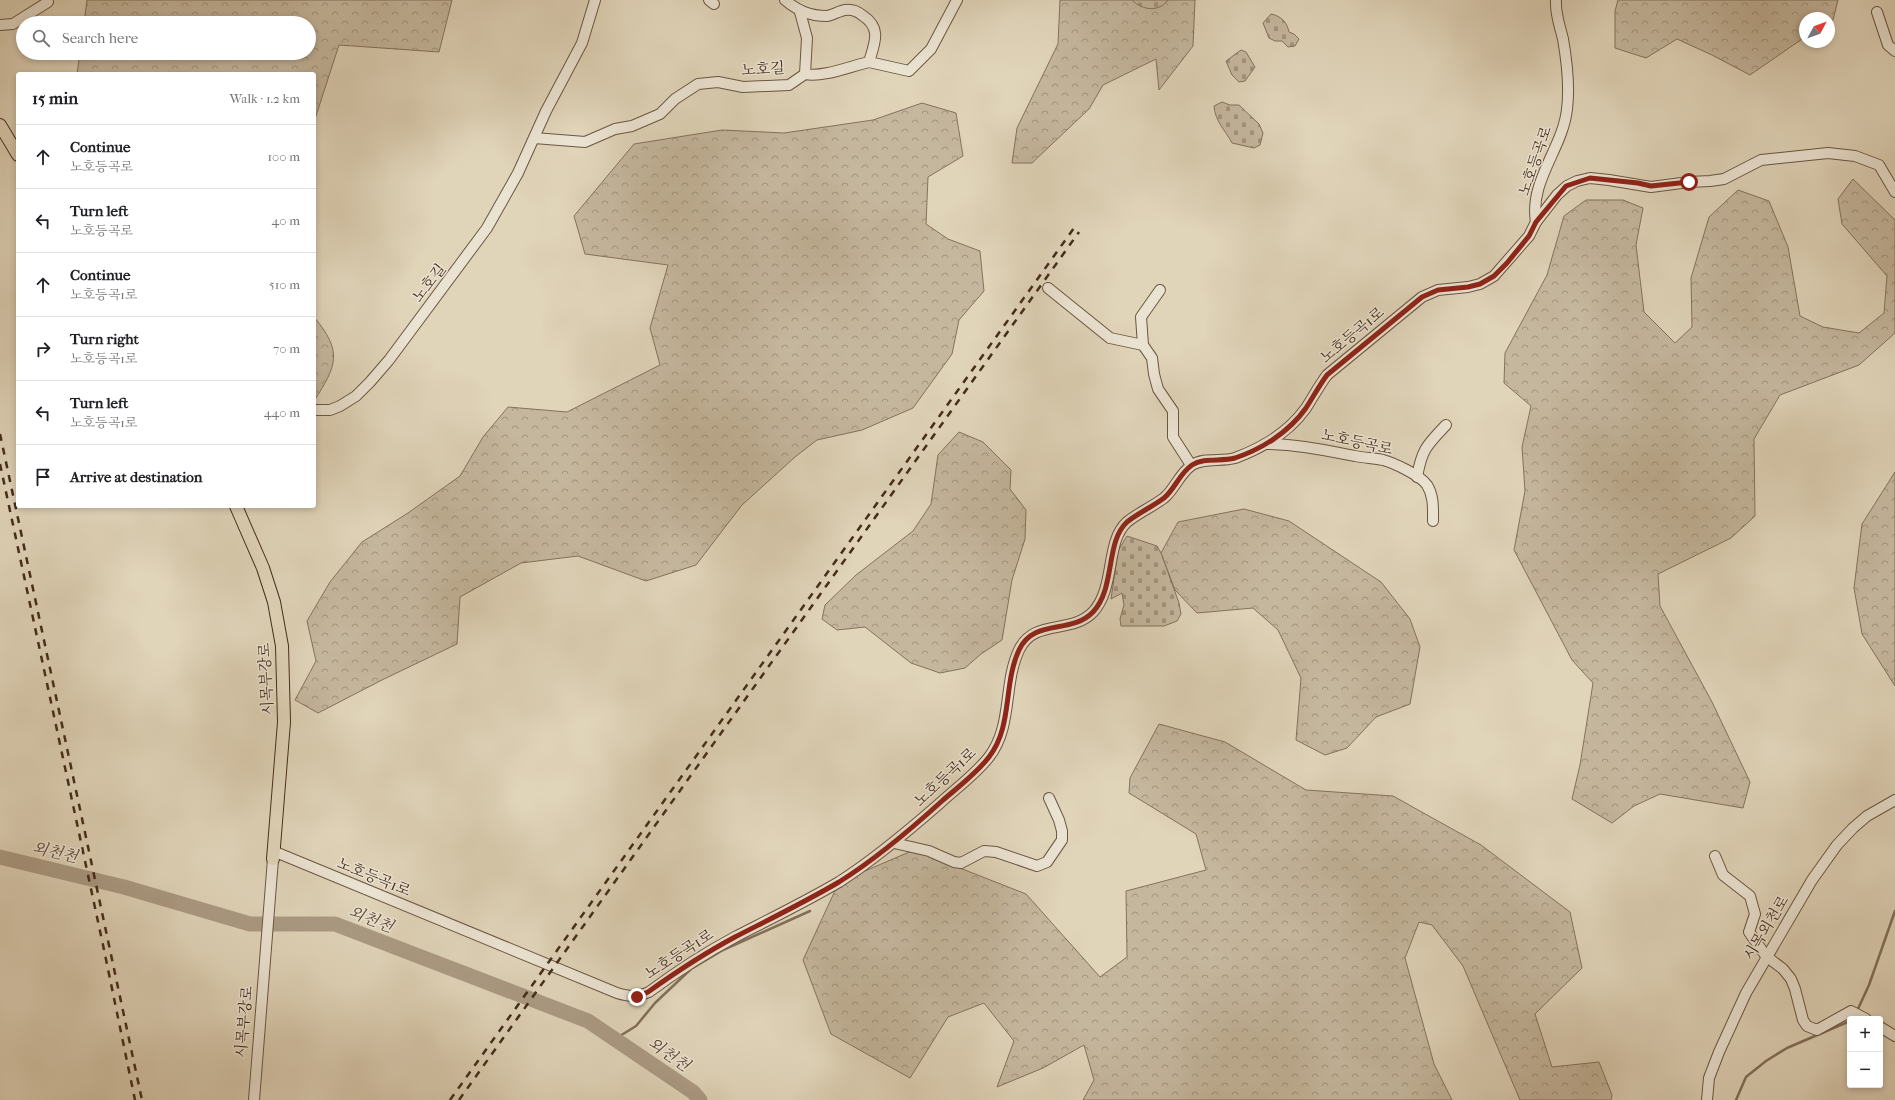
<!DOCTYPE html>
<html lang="en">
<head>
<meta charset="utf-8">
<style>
	:root { --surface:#fff; --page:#f2f2f2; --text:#202124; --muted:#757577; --line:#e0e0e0 }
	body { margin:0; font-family:"IM FELL French Canon","Noto Serif KR",serif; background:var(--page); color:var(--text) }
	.controls { position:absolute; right:12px; bottom:12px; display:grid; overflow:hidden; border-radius:4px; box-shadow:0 2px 6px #0003 }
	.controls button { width:36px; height:36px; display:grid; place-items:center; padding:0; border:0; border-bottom:1px solid var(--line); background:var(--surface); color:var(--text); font:20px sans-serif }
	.compass { position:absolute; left:1799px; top:12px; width:36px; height:36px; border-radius:50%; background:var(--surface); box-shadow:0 2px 6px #0003; rotate:49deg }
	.stop { position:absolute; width:12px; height:12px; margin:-9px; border:3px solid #8f2418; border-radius:50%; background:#fff }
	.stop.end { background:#8f2418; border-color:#fff; box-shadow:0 1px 4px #0008 }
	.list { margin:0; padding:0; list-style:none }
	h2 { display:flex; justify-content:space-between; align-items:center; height:52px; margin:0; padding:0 16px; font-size:17px }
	h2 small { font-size:13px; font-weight:400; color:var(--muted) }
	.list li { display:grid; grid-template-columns:26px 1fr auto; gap:12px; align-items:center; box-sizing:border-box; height:64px; padding:0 16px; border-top:1px solid var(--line) }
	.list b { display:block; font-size:15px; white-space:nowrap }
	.list p { margin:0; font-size:13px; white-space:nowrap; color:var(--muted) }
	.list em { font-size:13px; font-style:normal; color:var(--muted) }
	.icon { flex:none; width:22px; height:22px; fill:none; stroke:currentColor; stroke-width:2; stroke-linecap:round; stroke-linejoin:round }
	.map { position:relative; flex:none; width:1895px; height:1100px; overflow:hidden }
	.search { position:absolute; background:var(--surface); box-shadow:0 2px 6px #0003; left:16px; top:16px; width:300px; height:44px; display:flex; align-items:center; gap:10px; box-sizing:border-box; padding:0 14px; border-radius:22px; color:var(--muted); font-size:15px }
	.panel { position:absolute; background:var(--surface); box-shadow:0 2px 6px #0003; left:16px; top:72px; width:300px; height:436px; border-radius:4px }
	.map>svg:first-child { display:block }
</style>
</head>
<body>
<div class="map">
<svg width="1895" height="1100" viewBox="0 0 1895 1100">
	<defs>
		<pattern id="forest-crowns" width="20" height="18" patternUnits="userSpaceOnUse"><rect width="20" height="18" fill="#c5b79e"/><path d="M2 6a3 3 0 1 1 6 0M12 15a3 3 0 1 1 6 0" fill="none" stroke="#a29580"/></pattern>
		<pattern id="cemetery-stones" width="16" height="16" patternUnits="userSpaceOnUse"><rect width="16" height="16" fill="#c5b79e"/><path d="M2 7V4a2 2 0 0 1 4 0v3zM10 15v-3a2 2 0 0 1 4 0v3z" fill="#a29580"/></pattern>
	</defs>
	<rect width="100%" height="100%" fill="#e0d4b9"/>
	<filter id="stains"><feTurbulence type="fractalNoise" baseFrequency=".005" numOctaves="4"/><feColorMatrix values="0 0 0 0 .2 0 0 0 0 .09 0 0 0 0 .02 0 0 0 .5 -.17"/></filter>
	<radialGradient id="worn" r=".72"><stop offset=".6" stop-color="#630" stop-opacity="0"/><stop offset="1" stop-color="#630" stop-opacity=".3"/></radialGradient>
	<g fill="url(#forest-crowns)" stroke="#84725d">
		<polygon points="87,0 452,0 439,52 339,45 314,122 314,74 77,74 80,53 309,53 309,23 84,23"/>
		<polygon points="1060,0 1195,0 1193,46 1159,90 1156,59 1103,85 1089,109 1032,163 1012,163 1017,128 1058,44"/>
		<polygon points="1618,0 1838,0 1833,20 1829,23 1829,18 1805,18 1805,37 1750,75 1712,55 1677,39 1646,58 1615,48 1615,11"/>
		<polygon points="922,103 956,113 963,156 928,177 926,224 948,239 980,251 984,291 959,320 952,354 913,408 862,430 817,440 795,457 742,505 696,565 646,581 578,556 521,563 460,597 457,644 384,679 318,713 295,700 316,661 307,621 330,582 362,542 408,513 460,476 483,437 508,407 567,412 660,365 650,328 668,265 585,254 574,216 634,144 722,130 784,133 873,120"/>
		<polygon points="1853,179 1895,220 1895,333 1859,365 1780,395 1754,439 1755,516 1731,538 1658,574 1660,606 1712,702 1750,782 1743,808 1660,794 1634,806 1612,823 1572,799 1580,765 1593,683 1572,660 1514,550 1525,491 1522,447 1531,406 1504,383 1505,353 1547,275 1564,216 1586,200 1623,200 1643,208 1636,245 1644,312 1675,343 1692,327 1691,278 1709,217 1738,190 1769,201 1788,247 1800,316 1823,327 1859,333 1884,313 1887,276 1842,224 1838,199"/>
		<path d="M314 317C343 352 337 365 314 401Z"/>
		<polygon points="959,432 983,442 1011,470 1010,489 1026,510 1025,539 1012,580 1002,640 981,654 965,668 940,673 911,663 865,627 837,630 822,619 825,605 856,575 913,531 931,504 938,455"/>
		<polygon points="1895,472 1895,686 1862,634 1854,588 1862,524"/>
		<polygon points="1244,509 1289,521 1381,582 1410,619 1420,647 1410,704 1376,717 1347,748 1325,755 1296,740 1301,678 1278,630 1253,608 1197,613 1175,590 1161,553 1178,522"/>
		<polygon points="1159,724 1225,742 1306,790 1393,796 1481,845 1570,912 1582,968 1535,1014 1552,1067 1599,1062 1612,1095 1611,1100 1520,1100 1463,966 1432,925 1419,922 1405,958 1434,1064 1452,1100 1083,1100 1094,1080 1084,1045 1043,1068 997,1087 1014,1041 984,1003 948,1017 910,1078 831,1034 803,960 839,882 914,850 1026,894 1100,977 1127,957 1126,891 1206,870 1196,834 1129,793 1130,778"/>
	</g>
	<g fill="url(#cemetery-stones)" stroke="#84725d">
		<path d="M1132 0H1168C1159 12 1143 11 1132 0Z"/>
		<path d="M1271 14C1281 16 1287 22 1289 32L1294 34 1299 39 1295 46 1288 47 1282 41H1275L1269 38 1263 23Z"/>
		<polygon points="1241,50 1246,52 1255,67 1245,81 1239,82 1232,75 1226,61"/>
		<path d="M1222 102 1230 105H1239L1259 124 1263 133 1260 145 1254 148 1232 143C1225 130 1215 121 1214 106Z"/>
		<polygon points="1127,536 1157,546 1161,553 1179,603 1181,614 1177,621 1164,626 1121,626 1120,619 1124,605 1122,593 1111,599 1118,551"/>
	</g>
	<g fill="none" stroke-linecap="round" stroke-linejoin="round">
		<g stroke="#826f5a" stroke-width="2.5">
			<polyline points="1857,1011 1869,985 1895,911"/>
			<polyline points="615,1039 636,1026 655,1003 691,969 723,950 810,911"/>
			<polyline points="1736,1100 1746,1077 1766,1061 1787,1048 1850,1021"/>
		</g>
		<polyline stroke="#ab9b84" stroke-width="15" points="0,857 124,887 250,924 335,924 588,1021 693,1092 700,1100"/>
		<defs>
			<g id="minor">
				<polyline points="709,0 714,4"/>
				<polyline points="800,12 807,38 805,74"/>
				<polyline points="1877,12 1888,45 1895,51"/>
				<polyline points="0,25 13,24 48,2"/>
				<polyline points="869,62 909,71 931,49 957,0"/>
				<path d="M534 138 585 142 615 129 632 126 660 114 675 99 698 84 718 82 743 87 789 85 805 74C822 78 851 66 869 62 875 42 882 28 862 15 857 11 852 9 845 10 839 11 833 15 827 16 810 16 798 11 785 0"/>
				<path d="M1536 222C1529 181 1563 148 1567 109 1570 85 1567 62 1563 39 1560 26 1555 14 1556 0"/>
				<polyline points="1048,288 1110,338 1143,345"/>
				<polyline points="1160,290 1141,317 1143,345 1152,358 1154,374 1158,389 1173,411 1173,437 1191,465"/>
				<polyline points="314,410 330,410 340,406 356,396 370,382 389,360 487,228 518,173 546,111 582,43 595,0"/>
				<path d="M1265 444C1296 444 1324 450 1355 456 1364 458 1374 458 1383 460 1394 463 1420 475 1427 485 1434 496 1433 509 1433 521"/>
				<path d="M1417 477C1422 449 1427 445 1446 425"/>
				<polyline points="894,843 929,851 954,862 961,863 984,851 996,852 1037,866 1047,862 1062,840 1062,831 1059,820 1049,798"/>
				<path d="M273 851 617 993C630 997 637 997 649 992 676 972 705 953 735 937 770 919 805 902 839 882 875 859 907 832 939 804 955 789 975 775 989 757 1013 726 1003 684 1019 650 1034 618 1071 635 1093 612 1116 587 1105 542 1127 522 1138 513 1152 507 1164 498 1175 489 1179 474 1192 465 1204 457 1221 462 1235 458 1262 448 1289 432 1306 408 1313 397 1319 386 1327 375L1422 297 1438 290 1468 287 1480 284 1494 276 1529 236 1536 222 1557 195 1567 186 1577 181 1590 178 1609 180 1651 187 1689 182 1710 181 1724 179 1761 160 1828 153 1855 156 1879 165 1895 192"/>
				<polyline points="1715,856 1723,875 1750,896 1755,914 1749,932 1766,956 1783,969 1791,979 1795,989 1803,1020 1807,1026 1817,1030 1851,1011 1866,1019"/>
				<polyline points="1880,1027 1895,1036"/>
				<polyline points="254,1100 273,859"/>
				<polyline points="1707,1100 1709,1078 1719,1052 1746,993 1812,880 1837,845 1853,828 1867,816 1895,800"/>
			</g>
			<g id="major">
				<polyline points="0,125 18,155"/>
				<polyline points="236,506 263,568 274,602 282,646 284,722 273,859"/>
			</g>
		</defs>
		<use href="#minor" stroke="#6b5643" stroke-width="12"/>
		<use href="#major" stroke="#442c1c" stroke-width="14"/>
		<use href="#minor" stroke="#ebe3d2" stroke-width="10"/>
		<use href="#major" stroke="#e0d4b9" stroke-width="12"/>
		<g stroke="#442c1c" stroke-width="2.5" stroke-dasharray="7 7" stroke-linecap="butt">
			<polyline points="0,434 142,1100"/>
			<polyline points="0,464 103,945 135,1100"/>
			<polyline points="450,1100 1074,228"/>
			<polyline points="459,1100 1079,232"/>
		</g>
	</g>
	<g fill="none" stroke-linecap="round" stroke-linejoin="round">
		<path stroke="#8f2418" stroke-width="5" d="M637 997 648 992C676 972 705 953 735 937 770 919 805 902 839 882 876 859 910 830 942 801 958 787 976 774 989 757 1013 726 1003 684 1019 650 1034 618 1071 635 1093 612 1116 587 1105 542 1127 522 1138 513 1152 507 1164 498 1175 489 1179 474 1192 465 1204 457 1221 462 1235 458 1262 449 1289 432 1306 408 1313 397 1319 386 1327 375L1422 297 1438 290 1468 287 1480 284 1494 276 1507 263 1529 236 1536 222 1566 186 1590 178 1638 183 1651 186 1689 182"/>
	</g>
	<g text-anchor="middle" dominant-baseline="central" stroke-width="3" stroke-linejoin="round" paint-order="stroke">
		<g font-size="15" fill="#442c1c" stroke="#ebe3d2">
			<text transform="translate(763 69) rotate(-3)">노호길</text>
			<text transform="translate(1535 161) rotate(-71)">노호등곡로</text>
			<text transform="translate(429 283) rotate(-52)">노호길</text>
			<text transform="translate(1352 335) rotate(-40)">노호등곡1로</text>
			<text transform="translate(1357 442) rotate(12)">노호등곡로</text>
			<text transform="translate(266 679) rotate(-93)">시목부강로</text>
			<text transform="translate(945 777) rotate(-43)">노호등곡1로</text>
			<text transform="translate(374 877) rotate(22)">노호등곡1로</text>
			<text transform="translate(1766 928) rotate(-59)">시목외천로</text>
			<text transform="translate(679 954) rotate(-33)">노호등곡1로</text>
			<text transform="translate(244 1022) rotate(-85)">시목부강로</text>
		</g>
		<g font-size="16" font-style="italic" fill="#5e4836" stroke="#ebe3d2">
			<text transform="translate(55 852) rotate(13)">외천천</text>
			<text transform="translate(371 919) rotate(21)">외천천</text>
			<text transform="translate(669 1054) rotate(34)">외천천</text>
		</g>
	</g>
	<rect width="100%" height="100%" filter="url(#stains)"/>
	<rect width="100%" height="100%" fill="url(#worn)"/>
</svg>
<div class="controls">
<button>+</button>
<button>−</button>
</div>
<svg class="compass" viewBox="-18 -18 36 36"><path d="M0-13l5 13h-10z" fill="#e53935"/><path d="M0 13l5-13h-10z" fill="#757577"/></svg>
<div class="stop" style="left:1689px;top:182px"></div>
<div class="stop end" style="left:637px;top:997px"></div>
<div class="search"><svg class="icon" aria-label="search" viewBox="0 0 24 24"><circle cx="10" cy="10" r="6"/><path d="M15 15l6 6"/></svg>Search here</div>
<section class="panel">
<h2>15 min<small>Walk · 1.2 km</small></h2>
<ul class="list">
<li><svg class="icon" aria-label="ahead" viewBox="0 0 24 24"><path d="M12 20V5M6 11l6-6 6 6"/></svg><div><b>Continue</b><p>노호등곡로</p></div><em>100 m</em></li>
<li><svg class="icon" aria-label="left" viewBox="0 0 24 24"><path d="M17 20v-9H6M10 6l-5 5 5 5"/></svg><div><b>Turn left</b><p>노호등곡로</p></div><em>40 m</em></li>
<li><svg class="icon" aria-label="ahead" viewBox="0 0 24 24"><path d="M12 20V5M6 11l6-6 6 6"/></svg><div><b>Continue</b><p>노호등곡1로</p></div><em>510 m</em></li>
<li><svg class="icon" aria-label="right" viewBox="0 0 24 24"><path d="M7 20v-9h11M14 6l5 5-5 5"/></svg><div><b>Turn right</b><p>노호등곡1로</p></div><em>70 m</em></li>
<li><svg class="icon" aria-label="left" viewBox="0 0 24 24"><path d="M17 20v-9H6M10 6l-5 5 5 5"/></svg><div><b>Turn left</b><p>노호등곡1로</p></div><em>440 m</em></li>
<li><svg class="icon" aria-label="arrive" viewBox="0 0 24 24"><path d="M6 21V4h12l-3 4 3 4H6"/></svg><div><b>Arrive at destination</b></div></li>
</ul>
</section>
</div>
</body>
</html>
